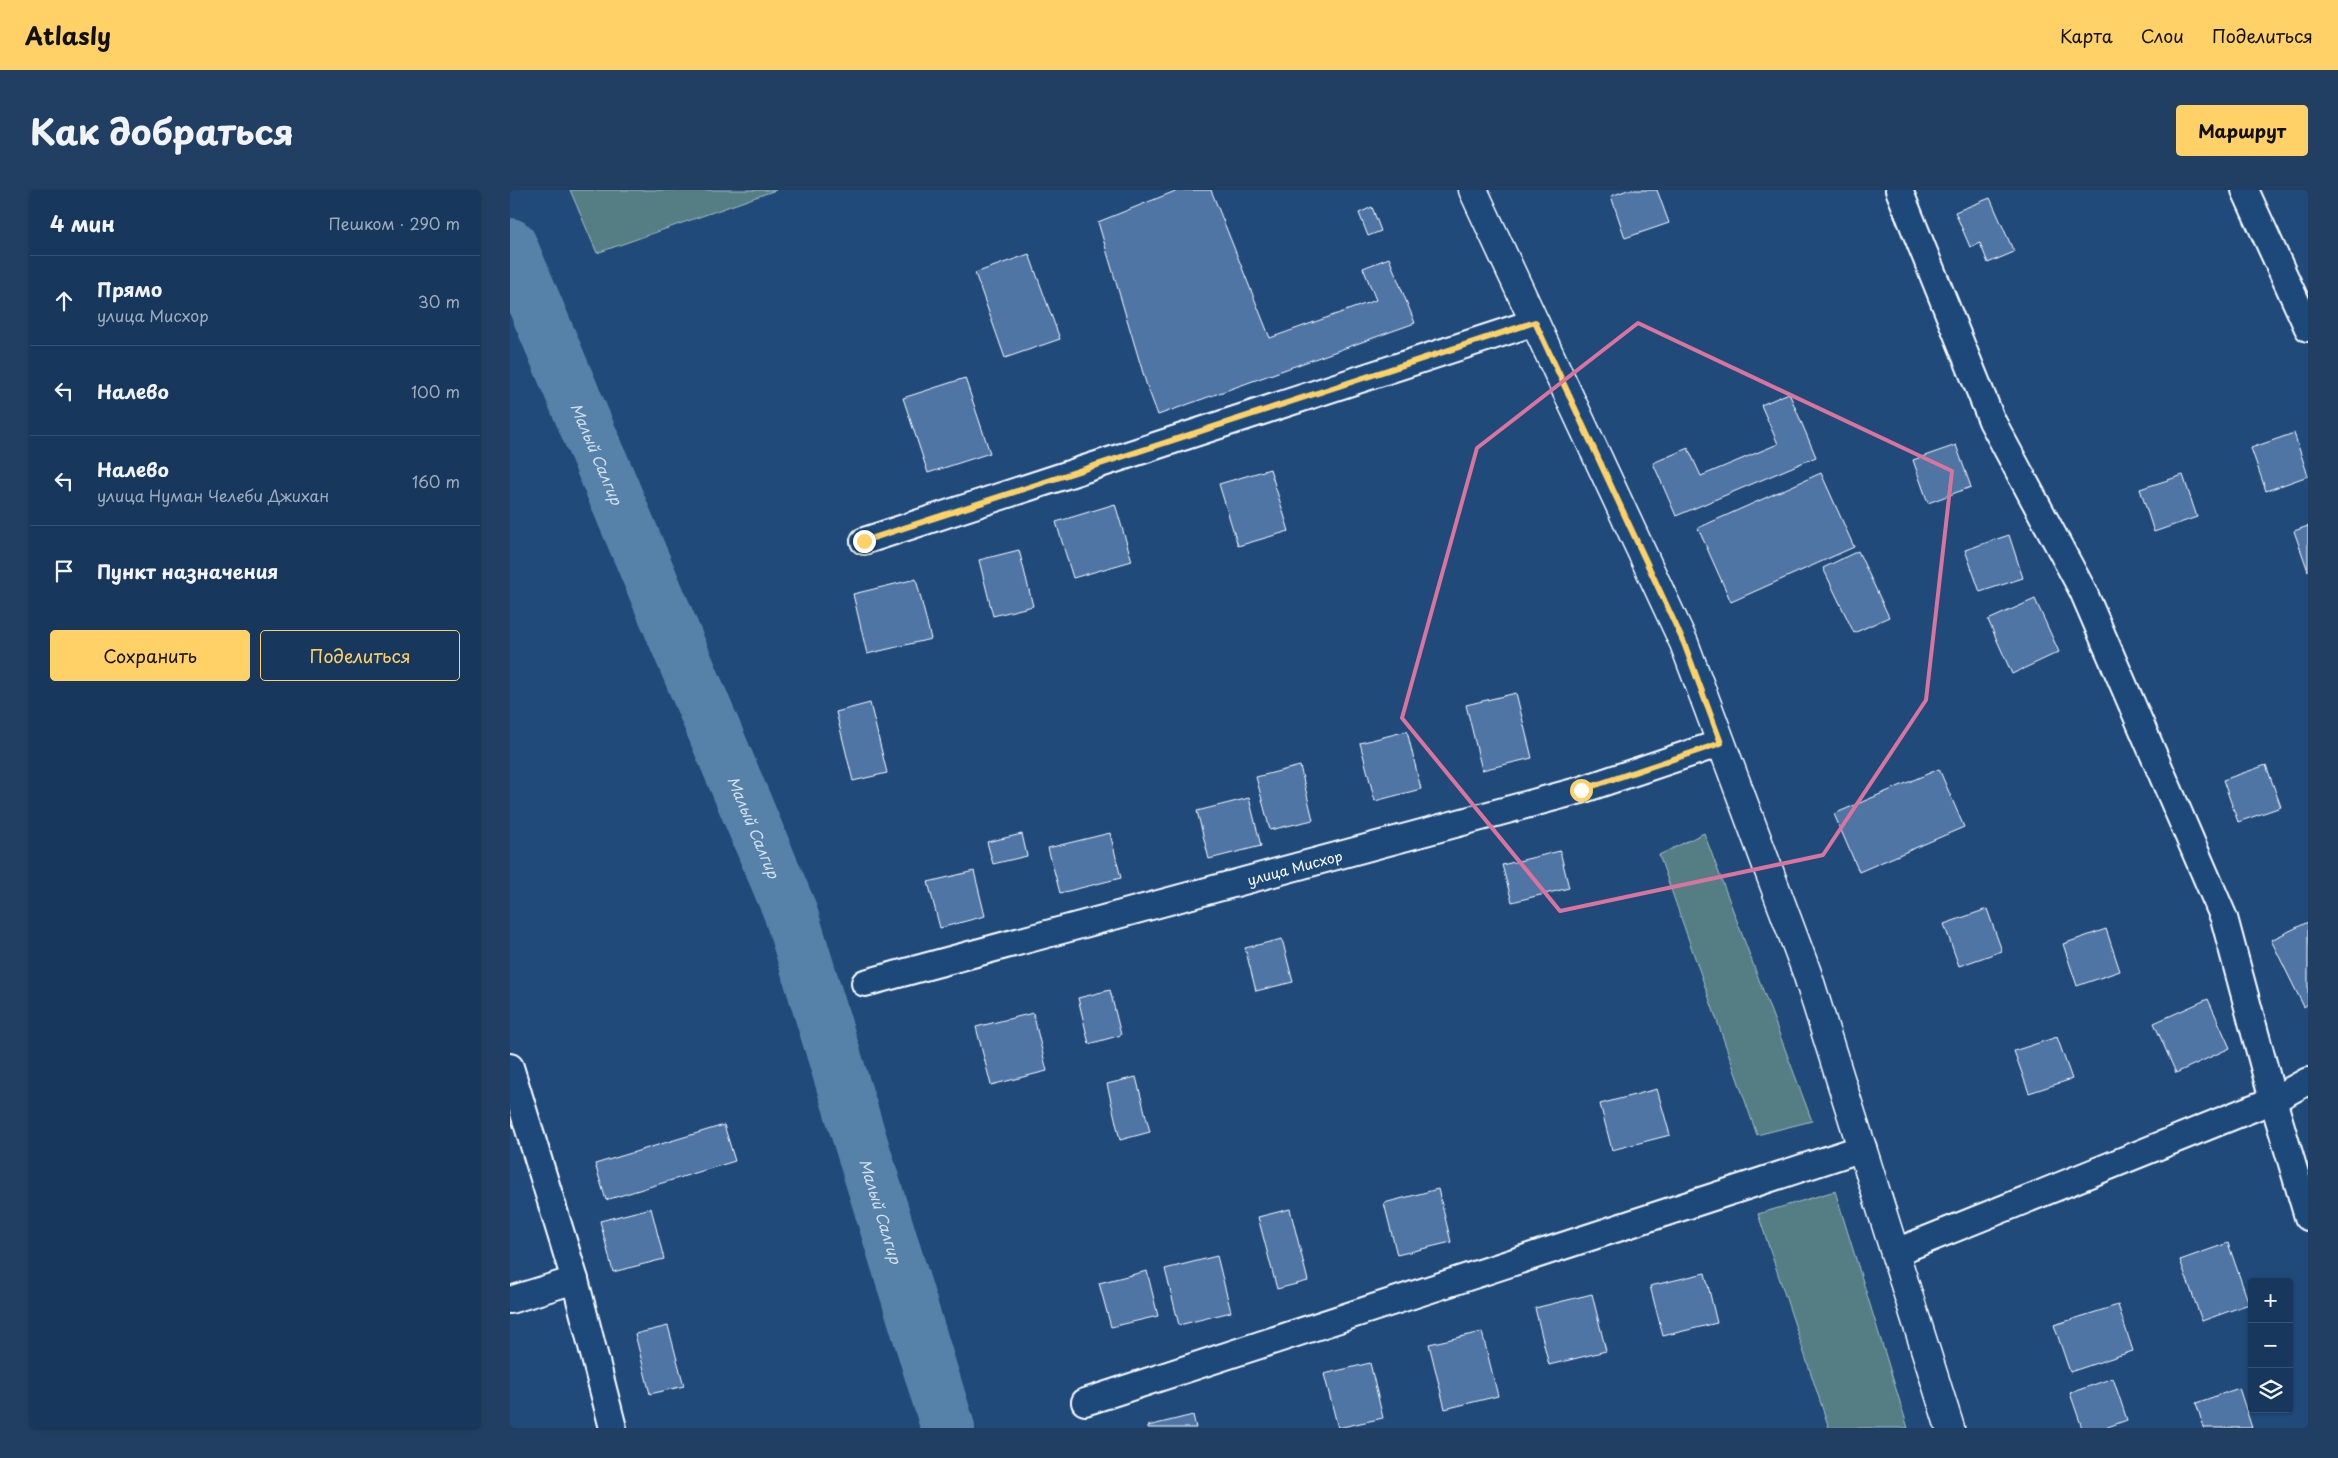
<!DOCTYPE html>
<html lang="ru">
<head>
<meta charset="utf-8">
<style>
	:root { --surface:#17385c; --page:#203f62; --text:#f1f3f6; --muted:#9eacbb; --line:#365272; --accent:#ffd166 }
	body { margin:0; font-family:"Playpen Sans",sans-serif; background:var(--page); color:var(--text) }
	.controls { position:absolute; right:15px; bottom:15px; display:grid; overflow:hidden; border-radius:5px; box-shadow:0 1px 4px #0004 }
	.controls button { width:45px; height:45px; display:grid; place-items:center; padding:0; border:0; border-bottom:1px solid var(--line); background:var(--surface); color:var(--text); font:25px sans-serif }
	.stop { position:absolute; width:15px; height:15px; margin:-11px; border:4px solid #ffd166; border-radius:50%; background:#fff }
	.stop.end { background:#ffd166; border-color:#fff; box-shadow:0 1px 5px #0008 }
	.list { margin:0; padding:0; list-style:none }
	h2 { display:flex; justify-content:space-between; align-items:center; height:65px; margin:0; padding:0 20px; font-size:21px }
	h2 small { font-size:16px; font-weight:400; color:var(--muted) }
	.list li { display:grid; grid-template-columns:32px 1fr auto; gap:15px; align-items:center; box-sizing:border-box; height:90px; padding:0 20px; border-top:1px solid var(--line) }
	.list b { display:block; font-size:19px; white-space:nowrap }
	.list p { margin:0; font-size:16px; white-space:nowrap; color:var(--muted) }
	.list em { font-size:16px; font-style:normal; color:var(--muted) }
	.actions { display:flex; gap:10px; padding:15px 20px }
	.actions a { flex:1; padding:11px 0; border:1px solid var(--accent); border-radius:5px; text-align:center; font-size:18px; color:var(--accent) }
	.actions .main { background:var(--accent); color:#111 }
	.icon { flex:none; width:28px; height:28px; fill:none; stroke:currentColor; stroke-width:2; stroke-linecap:round; stroke-linejoin:round }
	.map { position:relative; flex:none; width:1798px; height:1238px; overflow:hidden; border-radius:5px }
	header { display:flex; align-items:center; gap:30px; box-sizing:border-box; height:70px; padding:0 25px; background:var(--accent); color:#111 }
	header strong { font-size:24px }
	nav { display:flex; gap:28px; margin-inline-start:auto; font-size:18px }
	.intro { display:flex; align-items:center; justify-content:space-between; box-sizing:border-box; height:120px; padding:0 30px }
	h1 { margin:0; font-size:35px }
	.button { padding:12px 22px; border-radius:5px; background:var(--accent); color:#111; font-size:18px; font-weight:700 }
	main { display:flex; gap:30px; padding:0 30px }
	aside { flex:1; background:var(--surface); border-radius:5px; box-shadow:0 1px 4px #0004 }
	.map>svg:first-child { display:block }
</style>
</head>
<body>
<header>
<strong>Atlasly</strong>
<nav><a>Карта</a><a>Слои</a><a>Поделиться</a></nav>
</header>
<div class="intro"><h1>Как добраться</h1><a class="button">Маршрут</a></div>
<main>
<aside>
<h2>4 мин<small>Пешком · 290 m</small></h2>
<ul class="list">
<li><svg class="icon" aria-label="ahead" viewBox="0 0 24 24"><path d="M12 20V5M6 11l6-6 6 6"/></svg><div><b>Прямо</b><p>улица Мисхор</p></div><em>30 m</em></li>
<li><svg class="icon" aria-label="left" viewBox="0 0 24 24"><path d="M17 20v-9H6M10 6l-5 5 5 5"/></svg><div><b>Налево</b></div><em>100 m</em></li>
<li><svg class="icon" aria-label="left" viewBox="0 0 24 24"><path d="M17 20v-9H6M10 6l-5 5 5 5"/></svg><div><b>Налево</b><p>улица Нуман Челеби Джихан</p></div><em>160 m</em></li>
<li><svg class="icon" aria-label="arrive" viewBox="0 0 24 24"><path d="M6 21V4h12l-3 4 3 4H6"/></svg><div><b>Пункт назначения</b></div></li>
</ul>
<div class="actions"><a class="main">Сохранить</a><a>Поделиться</a></div>
</aside>
<div class="map">
<svg width="1798" height="1238" viewBox="0 0 1798 1238">
	<rect width="100%" height="100%" fill="#1f4a7a"/>
	<filter id="ink" filterUnits="userSpaceOnUse"><feTurbulence type="fractalNoise" baseFrequency=".02" numOctaves="2"/><feDisplacementMap in="SourceGraphic" scale="10" xChannelSelector="R" yChannelSelector="G"/><feConvolveMatrix kernelMatrix="1 2 1 2 8 2 1 2 1" color-interpolation-filters="sRGB"/></filter>
	<g filter="url(#ink)">
		<g fill="#557e84" stroke="#aabec2">
			<polygon points="60,0 266,0 87,63"/>
			<polygon points="1194,643 1302,931 1247,945 1149,665"/>
			<polygon points="1325,1001 1398,1238 1319,1238 1248,1024"/>
		</g>
		<g fill="none" stroke-linecap="round" stroke-linejoin="round">
			<path stroke="#5682a9" stroke-width="54" id="s1" d="M0 55 280 721 438 1238"/>
		</g>
		<g fill="#5075a4" stroke="#fff">
			<polygon points="668,0 701,0 760,148 866,110 853,78 879,68 905,133 648,225 636,193 588,32"/>
			<polygon points="1118,0 1147,0 1159,33 1115,48 1101,6"/>
			<polygon points="1480,8 1504,62 1478,73 1470,53 1460,57 1445,22"/>
			<polygon points="862,17 871,41 858,46 849,23"/>
			<polygon points="519,64 550,149 495,168 465,83"/>
			<polygon points="455,188 480,263 418,283 393,208"/>
			<polygon points="1279,203 1306,267 1166,326 1143,273 1178,258 1191,286 1268,254 1251,215"/>
			<polygon points="1784,243 1798,286 1756,301 1741,258"/>
			<polygon points="1446,255 1461,297 1418,313 1403,270"/>
			<polygon points="760,279 779,341 728,356 709,294"/>
			<polygon points="1311,283 1344,357 1221,412 1188,338"/>
			<polygon points="1673,285 1687,327 1644,342 1630,299"/>
			<polygon points="605,314 622,371 563,388 546,332"/>
			<polygon points="1798,336 1798,381 1784,341"/>
			<polygon points="1499,345 1513,388 1470,402 1455,360"/>
			<polygon points="509,360 523,416 483,426 469,370"/>
			<polygon points="1348,361 1379,427 1344,443 1313,378"/>
			<polygon points="406,389 421,449 357,464 343,404"/>
			<polygon points="1525,409 1549,462 1502,484 1478,430"/>
			<polygon points="1006,503 1022,568 972,580 956,515"/>
			<polygon points="360,513 377,583 343,591 326,522"/>
			<polygon points="897,541 911,599 865,611 850,553"/>
			<polygon points="1756,575 1771,617 1728,632 1713,590"/>
			<polygon points="790,576 803,630 760,640 746,587"/>
			<polygon points="1429,579 1454,637 1349,682 1324,624"/>
			<polygon points="739,608 751,656 699,669 687,621"/>
			<polygon points="600,643 611,688 550,703 538,658"/>
			<polygon points="512,644 517,666 483,674 477,652"/>
			<polygon points="1050,661 1059,698 1002,712 992,675"/>
			<polygon points="464,681 475,726 430,738 418,692"/>
			<polygon points="1477,719 1492,761 1449,776 1434,734"/>
			<polygon points="1798,732 1798,814 1794,817 1761,750"/>
			<polygon points="1596,739 1610,781 1567,796 1553,754"/>
			<polygon points="772,749 783,792 746,801 735,758"/>
			<polygon points="600,800 611,845 579,854 568,808"/>
			<polygon points="1698,809 1720,858 1666,883 1644,833"/>
			<polygon points="523,823 537,881 481,895 466,837"/>
			<polygon points="1547,847 1562,889 1519,903 1504,861"/>
			<polygon points="626,887 640,942 610,950 597,894"/>
			<polygon points="1147,899 1160,945 1102,960 1090,914"/>
			<polygon points="214,935 225,971 96,1010 85,974"/>
			<polygon points="928,999 941,1052 887,1065 874,1013"/>
			<polygon points="141,1018 154,1069 103,1082 90,1031"/>
			<polygon points="780,1019 798,1091 767,1099 748,1027"/>
			<polygon points="1718,1053 1739,1114 1692,1131 1670,1070"/>
			<polygon points="707,1066 721,1122 669,1135 655,1079"/>
			<polygon points="637,1081 648,1126 601,1137 589,1093"/>
			<polygon points="1195,1083 1207,1133 1153,1146 1140,1096"/>
			<polygon points="1082,1104 1096,1161 1039,1175 1025,1118"/>
			<polygon points="1608,1115 1623,1161 1560,1182 1544,1135"/>
			<polygon points="158,1136 174,1196 140,1204 125,1144"/>
			<polygon points="972,1142 988,1206 935,1219 919,1154"/>
			<polygon points="860,1173 873,1228 828,1238 814,1184"/>
			<polygon points="1603,1188 1617,1230 1595,1238 1572,1238 1560,1203"/>
			<polygon points="1729,1198 1742,1238 1694,1238 1686,1213"/>
			<polygon points="683,1225 686,1238 638,1238 638,1236"/>
		</g>
		<g fill="none" stroke-linecap="round" stroke-linejoin="round">
			<defs>
				<g id="minor">
					<polyline points="1389,0 1482,231 1573,401 1714,728 1763,910 1798,1027"/>
					<polyline points="1735,0 1798,138"/>
					<polyline points="354,351 1025,132"/>
					<path id="s2" d="M355 793 1071 600 1211 553"/>
					<polyline points="0,877 65,1090 103,1238"/>
					<polyline points="1386,1062 1763,910 1798,891"/>
					<polyline points="0,1110 65,1090"/>
					<polyline points="575,1212 1353,958"/>
				</g>
				<polyline id="secondary" points="963,0 1174,453 1297,783 1440,1238"/>
			</defs>
			<use href="#minor" stroke="#fff" stroke-width="30"/>
			<use href="#secondary" stroke="#fff" stroke-width="31"/>
			<use href="#minor" stroke="#1f4a7a" stroke-width="26"/>
			<use href="#secondary" stroke="#1f4a7a" stroke-width="28"/>
		</g>
	</g>
	<g fill="none" stroke-linecap="round" stroke-linejoin="round" filter="url(#ink)">
		<polyline stroke="#ffd166" stroke-width="6" points="354,351 1025,132 1174,453 1211,553 1071,600"/>
	</g>
	<path fill="none" stroke="#da749d" stroke-width="4" stroke-linejoin="round" d="M1128 133 1442 281 1416 510 1313 665 1050 721 892 528 967 258Z"/>
	<g text-anchor="middle" dominant-baseline="central" stroke-width="5" stroke-linejoin="round" paint-order="stroke">
		<g font-size="14" fill="#fff" stroke="#1f4a7a">
			<text stroke="none"><textPath href="#s2" startOffset="445">улица Мисхор</textPath></text>
		</g>
		<g font-size="15" font-style="italic" fill="#d5e0ea" stroke="#1f4a7a">
			<text stroke="none"><textPath href="#s1" startOffset="226">Малый Салгир</textPath></text>
			<text stroke="none"><textPath href="#s1" startOffset="631">Малый Салгир</textPath></text>
			<text stroke="none"><textPath href="#s1" startOffset="1036">Малый Салгир</textPath></text>
		</g>
	</g>
</svg>
<div class="controls">
<button>+</button>
<button>−</button>
<button><svg class="icon" aria-label="layers" viewBox="0 0 24 24"><path d="M12 4l9 5-9 5-9-5zM3 14l9 5 9-5"/></svg></button>
</div>
<div class="stop" style="left:1071px;top:600px"></div>
<div class="stop end" style="left:354px;top:351px"></div>
</div>
</main>
</body>
</html>
